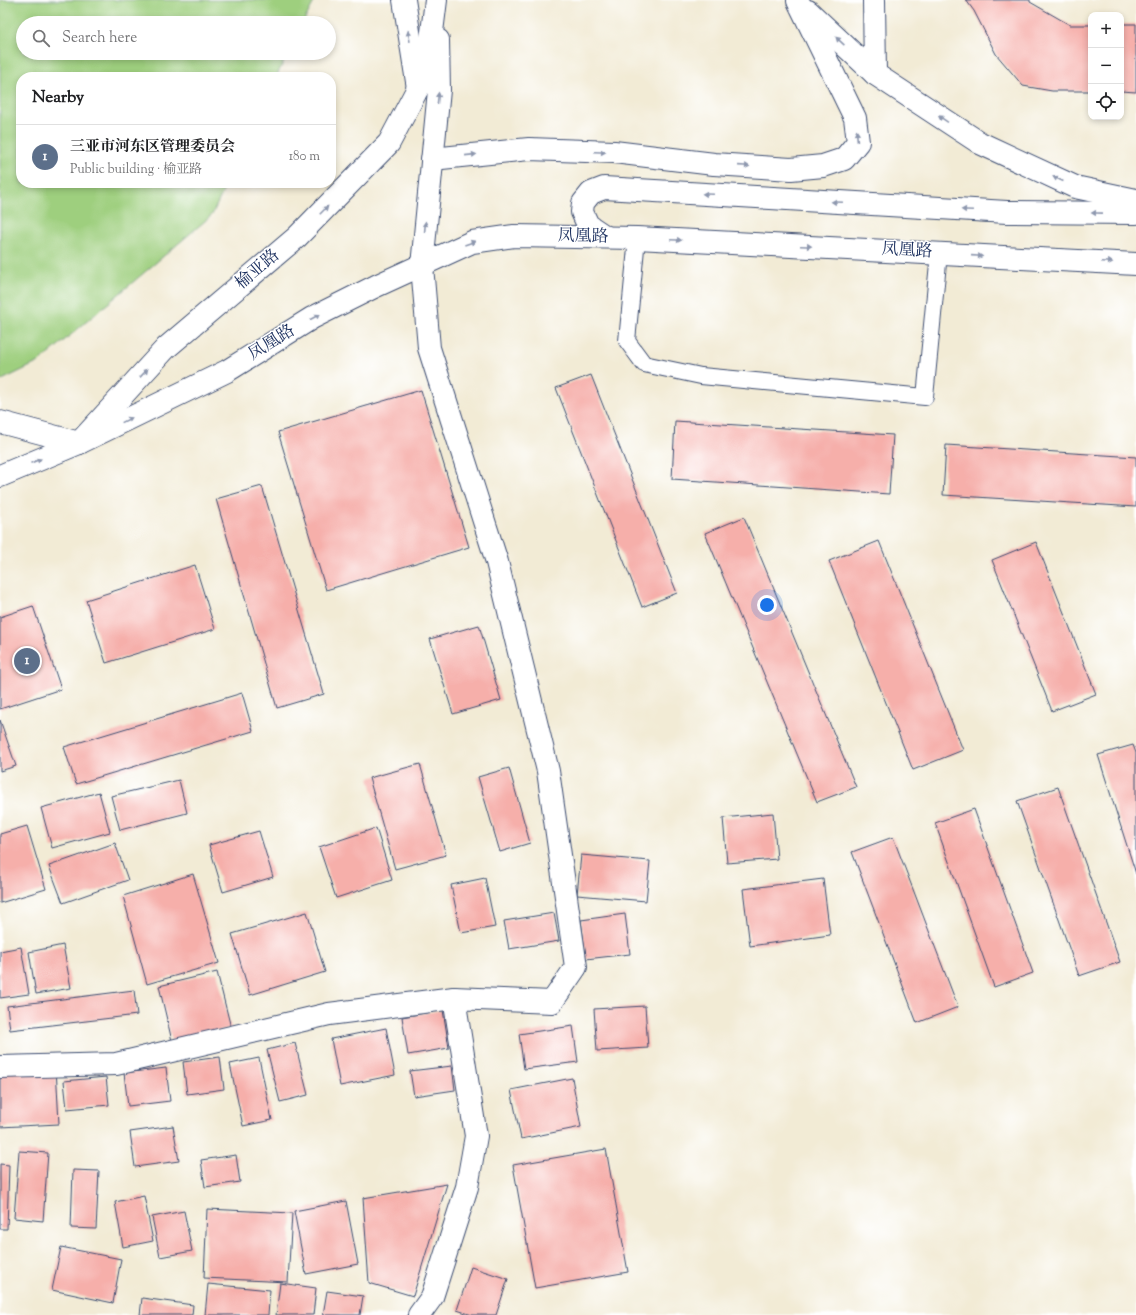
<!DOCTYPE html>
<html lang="en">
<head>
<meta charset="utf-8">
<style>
	:root { --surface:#fff; --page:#f6f6f6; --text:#202124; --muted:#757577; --line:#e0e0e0; --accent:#d1495b }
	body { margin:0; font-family:"Sorts Mill Goudy","Noto Serif SC",serif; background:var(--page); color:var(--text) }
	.controls { position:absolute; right:12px; top:12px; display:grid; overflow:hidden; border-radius:8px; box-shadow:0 2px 6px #0003 }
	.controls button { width:36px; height:36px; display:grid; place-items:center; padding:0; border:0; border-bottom:1px solid var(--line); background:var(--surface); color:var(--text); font:20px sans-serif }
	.you { position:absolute; left:767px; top:605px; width:14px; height:14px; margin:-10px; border:3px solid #fff; border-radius:50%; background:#1a73e8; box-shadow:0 0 0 6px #1a73e833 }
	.badge { display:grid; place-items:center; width:26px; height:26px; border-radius:50%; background:var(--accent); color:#fff; font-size:13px; font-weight:700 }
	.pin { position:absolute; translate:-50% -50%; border:2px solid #fff; box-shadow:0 1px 4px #0006 }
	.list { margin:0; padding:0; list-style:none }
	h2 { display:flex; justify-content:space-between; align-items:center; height:52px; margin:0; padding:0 16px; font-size:17px }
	h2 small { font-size:13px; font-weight:400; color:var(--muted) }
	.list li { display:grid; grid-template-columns:26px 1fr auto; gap:12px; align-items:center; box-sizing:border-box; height:64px; padding:0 16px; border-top:1px solid var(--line) }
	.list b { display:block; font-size:15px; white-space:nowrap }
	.list p { margin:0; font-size:13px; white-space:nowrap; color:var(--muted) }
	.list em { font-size:13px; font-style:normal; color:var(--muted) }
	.icon { flex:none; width:22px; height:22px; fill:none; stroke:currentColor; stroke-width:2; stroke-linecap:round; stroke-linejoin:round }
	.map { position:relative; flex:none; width:1136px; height:1315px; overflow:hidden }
	.search { position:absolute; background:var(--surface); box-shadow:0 2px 6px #0003; left:16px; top:16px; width:320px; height:44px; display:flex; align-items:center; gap:10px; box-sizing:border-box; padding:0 14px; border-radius:22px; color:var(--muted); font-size:15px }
	.panel { position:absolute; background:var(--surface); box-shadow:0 2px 6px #0003; left:16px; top:72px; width:320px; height:116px; border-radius:16px }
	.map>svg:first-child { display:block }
</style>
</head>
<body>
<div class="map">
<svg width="1136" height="1315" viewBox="0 0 1136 1315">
	<rect width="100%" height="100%" fill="#fff"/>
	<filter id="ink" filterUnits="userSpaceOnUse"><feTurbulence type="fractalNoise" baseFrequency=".025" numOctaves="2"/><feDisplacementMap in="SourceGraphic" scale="8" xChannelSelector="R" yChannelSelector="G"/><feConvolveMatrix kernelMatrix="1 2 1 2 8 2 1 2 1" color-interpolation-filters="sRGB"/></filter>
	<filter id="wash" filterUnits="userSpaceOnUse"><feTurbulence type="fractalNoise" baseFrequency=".012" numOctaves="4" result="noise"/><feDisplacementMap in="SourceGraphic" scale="16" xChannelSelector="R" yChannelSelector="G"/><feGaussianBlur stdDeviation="0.9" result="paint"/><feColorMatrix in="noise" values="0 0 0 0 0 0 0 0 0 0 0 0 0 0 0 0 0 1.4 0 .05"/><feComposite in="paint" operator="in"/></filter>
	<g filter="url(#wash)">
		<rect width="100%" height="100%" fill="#f2ebd5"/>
		<polygon fill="#9ecf7e" stroke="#5c7f6e" points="0,0 315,0 303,23 23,23 23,53 288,53 276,77 21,77 21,183 227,183 212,215 39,362 0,381"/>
		<g id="blocks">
			<g fill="#f6afaa">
				<polygon points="966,0 1030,0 1030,2 1070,25 1091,25 1091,91 1052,91 1023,86 996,54 974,11"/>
				<polygon points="1121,24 1136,24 1136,92 1121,91"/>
				<polygon points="591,375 677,593 642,607 556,388"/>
				<polygon points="421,390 469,547 326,590 278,432"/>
				<polygon points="675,421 893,435 889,494 672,479"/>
				<polygon points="946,445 1136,457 1136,507 943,495"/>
				<polygon points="262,486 324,694 277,708 216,499"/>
				<polygon points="744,517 856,787 817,802 705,533"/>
				<polygon points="879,541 963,750 913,770 829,561"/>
				<polygon points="1036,542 1096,694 1052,711 992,560"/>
				<polygon points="195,565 215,629 106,663 86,600"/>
				<polygon points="33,606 61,689 0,709 0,617"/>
				<polygon points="479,625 501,700 453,714 430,639"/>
				<polygon points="242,693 253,731 76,784 64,747"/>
				<polygon points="0,720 16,766 0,771"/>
				<polygon points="1133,745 1136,753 1136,874 1098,755"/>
				<polygon points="420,764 446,855 395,869 369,778"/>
				<polygon points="509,768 530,843 500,852 478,777"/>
				<polygon points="179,780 187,813 120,830 111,796"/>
				<polygon points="1058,787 1120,962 1079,976 1017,801"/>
				<polygon points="99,792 110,832 52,848 41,808"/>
				<polygon points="974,809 1033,973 994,987 935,823"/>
				<polygon points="773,813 777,859 727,863 723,818"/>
				<polygon points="27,826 46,889 0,903 0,834"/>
				<polygon points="376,828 392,880 336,898 319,847"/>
				<polygon points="259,831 273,877 223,892 209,845"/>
				<polygon points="893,837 958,1007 917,1023 852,852"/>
				<polygon points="115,843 128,880 63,903 49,866"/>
				<polygon points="581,855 650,861 646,901 577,895"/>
				<polygon points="193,874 219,963 147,984 123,896"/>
				<polygon points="485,878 495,927 461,933 451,885"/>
				<polygon points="823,879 830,935 750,946 743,889"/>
				<polygon points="307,912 325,972 250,995 232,934"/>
				<polygon points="554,913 559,941 509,949 504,921"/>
				<polygon points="625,914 630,954 586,959 581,920"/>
				<polygon points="63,945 71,988 36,994 29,952"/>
				<polygon points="21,947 29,994 0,998 0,951"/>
				<polygon points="217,972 231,1028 172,1041 159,986"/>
				<polygon points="134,990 137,1015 10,1030 7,1006"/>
				<polygon points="645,1006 648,1048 597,1051 594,1009"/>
				<polygon points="443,1010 449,1048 408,1055 402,1017"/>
				<polygon points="573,1026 578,1062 524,1069 519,1034"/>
				<polygon points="386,1028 395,1075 340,1086 331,1039"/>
				<polygon points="295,1043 308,1095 280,1102 267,1050"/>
				<polygon points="220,1057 224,1089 187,1094 183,1062"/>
				<polygon points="259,1058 272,1120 243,1126 230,1064"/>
				<polygon points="452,1066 455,1090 414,1096 410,1071"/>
				<polygon points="56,1067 59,1124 0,1127 0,1069"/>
				<polygon points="166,1068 170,1101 128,1106 124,1073"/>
				<polygon points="106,1077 109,1105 67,1109 64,1081"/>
				<polygon points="572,1078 581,1127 521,1139 511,1090"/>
				<polygon points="173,1126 179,1161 135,1167 130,1132"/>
				<polygon points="606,1149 628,1272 535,1288 513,1165"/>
				<polygon points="19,1151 48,1153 43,1221 14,1218"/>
				<polygon points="236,1155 240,1182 205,1187 201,1160"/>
				<polygon points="0,1164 9,1165 7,1229 0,1229"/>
				<polygon points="73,1170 99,1171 96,1229 71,1228"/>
				<polygon points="447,1184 413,1296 369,1283 363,1198"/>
				<polygon points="144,1196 153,1241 123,1247 115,1202"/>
				<polygon points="346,1201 358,1264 306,1274 294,1211"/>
				<polygon points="207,1209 292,1213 288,1282 204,1278"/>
				<polygon points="184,1211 192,1251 160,1257 152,1217"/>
				<polygon points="61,1247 121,1259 113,1303 52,1290"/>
				<polygon points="471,1267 508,1279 496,1315 472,1315 457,1310"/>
				<polygon points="280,1283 316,1288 313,1315 276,1315"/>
				<polygon points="208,1284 270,1290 268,1315 205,1315"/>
				<polygon points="327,1291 363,1296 360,1315 323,1315"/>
				<polygon points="142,1298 193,1305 192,1315 140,1315"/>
			</g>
		</g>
	</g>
	<g filter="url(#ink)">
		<use href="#blocks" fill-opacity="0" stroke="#3b4b70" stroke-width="1"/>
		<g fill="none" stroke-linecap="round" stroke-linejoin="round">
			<defs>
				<polyline id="service" points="637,238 627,341 644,364 701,376 925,397 939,253"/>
				<g id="minor">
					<polyline points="874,0 875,74"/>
					<polyline points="0,1067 116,1064 329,1014 454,998"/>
					<polyline points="419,1315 432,1297 467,1187 476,1136 454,998 552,1002 576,967 548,771 497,562 429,348 422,266"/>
				</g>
				<polyline id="tertiary" points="0,422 79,443"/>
				<g id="primary">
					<polyline points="422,266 439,90 438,40"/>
					<polyline points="79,443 166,348 297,237 389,143 418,88 431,40 436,0"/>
				</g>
				<g id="trunk">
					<polyline points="404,0 418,88"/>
					<polyline points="808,11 875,74 980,143 1075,187 1136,200"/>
					<polyline points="432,159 529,149 614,152 714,164 791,169 823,166 844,159 858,142 855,118 798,1"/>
					<polyline points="606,237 588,225 582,212 583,203 591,193 604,188 1007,212 1136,213"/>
					<polyline points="0,476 79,443 227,371 312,318 376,286 472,242 514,236 637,238 1136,264"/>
				</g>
			</defs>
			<use href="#service" stroke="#3b4b70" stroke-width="18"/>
			<use href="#minor" stroke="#3b4b70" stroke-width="24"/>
			<use href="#tertiary" stroke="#3b4b70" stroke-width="24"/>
			<use href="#primary" stroke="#3b4b70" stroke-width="24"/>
			<use href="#trunk" stroke="#3b4b70" stroke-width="24"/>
			<use href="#service" stroke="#fff" stroke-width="16"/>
			<use href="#minor" stroke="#fff" stroke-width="22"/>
			<use href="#tertiary" stroke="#fff" stroke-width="22"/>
			<use href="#primary" stroke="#fff" stroke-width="22"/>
			<use href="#trunk" stroke="#fff" stroke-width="22"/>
		</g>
		<defs><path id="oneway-solid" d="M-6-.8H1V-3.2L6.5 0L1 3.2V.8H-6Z"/></defs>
		<g fill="#8d97ae">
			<use href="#oneway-solid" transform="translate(409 36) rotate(-99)"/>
			<use href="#oneway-solid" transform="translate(840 41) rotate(-137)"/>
			<use href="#oneway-solid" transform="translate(438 98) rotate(-84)"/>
			<use href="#oneway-solid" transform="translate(943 119) rotate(-146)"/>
			<use href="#oneway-solid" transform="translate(857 136) rotate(-94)"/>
			<use href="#oneway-solid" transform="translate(600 152) rotate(2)"/>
			<use href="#oneway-solid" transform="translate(471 155) rotate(-6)"/>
			<use href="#oneway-solid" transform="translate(744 166) rotate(4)"/>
			<use href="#oneway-solid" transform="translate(1058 179) rotate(-155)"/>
			<use href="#oneway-solid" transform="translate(708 194) rotate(-177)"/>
			<use href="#oneway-solid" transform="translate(837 202) rotate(-177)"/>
			<use href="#oneway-solid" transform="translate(324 210) rotate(-45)"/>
			<use href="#oneway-solid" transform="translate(967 210) rotate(-177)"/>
			<use href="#oneway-solid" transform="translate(1097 213) rotate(-179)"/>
			<use href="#oneway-solid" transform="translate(425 227) rotate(-85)"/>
			<use href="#oneway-solid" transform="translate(676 240) rotate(3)"/>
			<use href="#oneway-solid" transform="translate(470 243) rotate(-20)"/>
			<use href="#oneway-solid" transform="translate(806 246) rotate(3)"/>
			<use href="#oneway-solid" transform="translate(977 256) rotate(4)"/>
			<use href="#oneway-solid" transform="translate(1107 262) rotate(3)"/>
			<use href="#oneway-solid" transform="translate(315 317) rotate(-28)"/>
			<use href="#oneway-solid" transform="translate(144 373) rotate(-47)"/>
			<use href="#oneway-solid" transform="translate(127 420) rotate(-26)"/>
			<use href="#oneway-solid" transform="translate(36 461) rotate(-23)"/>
		</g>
	</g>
	<g text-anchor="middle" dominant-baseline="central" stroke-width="3" stroke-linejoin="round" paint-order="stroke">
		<g font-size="17" fill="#1b2f5e" stroke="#fff">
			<text transform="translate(583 237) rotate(1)">凤凰路</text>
			<text transform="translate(907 251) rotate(3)">凤凰路</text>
			<text transform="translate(258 270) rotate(-40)">榆亚路</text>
			<text transform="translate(272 343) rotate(-32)">凤凰路</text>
		</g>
	</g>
</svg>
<div class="controls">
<button>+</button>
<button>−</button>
<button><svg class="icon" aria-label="locate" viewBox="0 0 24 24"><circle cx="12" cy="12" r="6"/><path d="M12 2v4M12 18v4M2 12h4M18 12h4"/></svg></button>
</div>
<div class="you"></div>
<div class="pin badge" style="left:27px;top:661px;background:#5c6f8a">1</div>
<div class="search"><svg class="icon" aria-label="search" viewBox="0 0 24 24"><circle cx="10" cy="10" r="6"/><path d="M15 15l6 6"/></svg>Search here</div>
<section class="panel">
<h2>Nearby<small></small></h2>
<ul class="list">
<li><span class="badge" style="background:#5c6f8a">1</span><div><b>三亚市河东区管理委员会</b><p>Public building · 榆亚路</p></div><em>180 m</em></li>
</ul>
</section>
</div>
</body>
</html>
